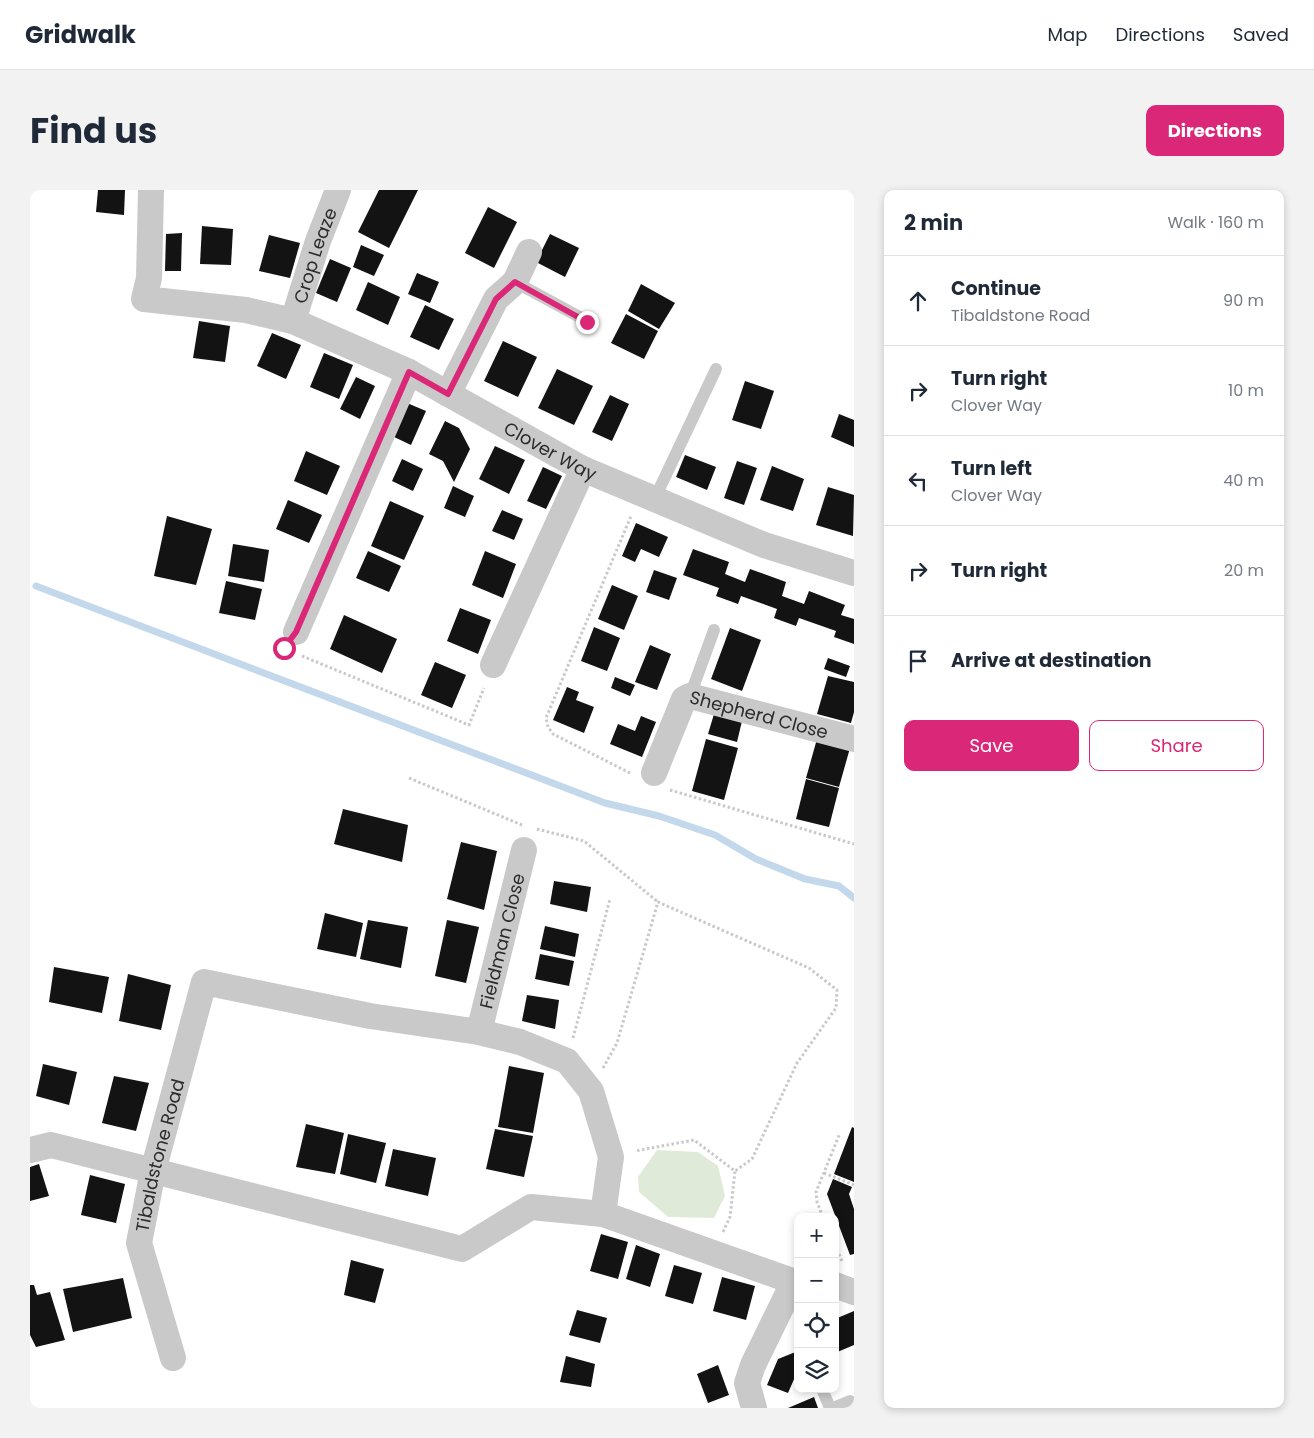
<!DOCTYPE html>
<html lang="en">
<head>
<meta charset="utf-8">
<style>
	:root { --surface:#fff; --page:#f2f2f3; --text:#1f2937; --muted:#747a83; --line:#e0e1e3; --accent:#db2777 }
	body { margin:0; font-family:Poppins,sans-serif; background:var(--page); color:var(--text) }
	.controls { position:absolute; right:15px; bottom:15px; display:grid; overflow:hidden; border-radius:10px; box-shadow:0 2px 8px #0003 }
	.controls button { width:45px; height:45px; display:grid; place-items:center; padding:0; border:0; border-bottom:1px solid var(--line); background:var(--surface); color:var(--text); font:25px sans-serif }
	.stop { position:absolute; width:15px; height:15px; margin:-11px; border:4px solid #db2777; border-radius:50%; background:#fff }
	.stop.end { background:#db2777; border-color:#fff; box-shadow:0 1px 5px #0008 }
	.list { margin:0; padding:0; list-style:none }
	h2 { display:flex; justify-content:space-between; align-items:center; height:65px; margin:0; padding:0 20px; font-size:21px }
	h2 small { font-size:16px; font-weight:400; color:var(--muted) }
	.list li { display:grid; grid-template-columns:32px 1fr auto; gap:15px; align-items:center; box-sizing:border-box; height:90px; padding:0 20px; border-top:1px solid var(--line) }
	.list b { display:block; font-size:19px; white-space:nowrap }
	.list p { margin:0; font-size:16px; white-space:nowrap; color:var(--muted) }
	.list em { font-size:16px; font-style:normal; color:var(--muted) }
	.actions { display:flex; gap:10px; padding:15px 20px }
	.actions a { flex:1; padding:11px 0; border:1px solid var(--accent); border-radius:10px; text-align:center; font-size:18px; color:var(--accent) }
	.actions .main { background:var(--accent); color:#fff }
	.icon { flex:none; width:28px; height:28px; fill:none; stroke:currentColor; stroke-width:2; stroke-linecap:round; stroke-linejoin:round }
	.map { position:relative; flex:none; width:824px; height:1218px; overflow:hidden; border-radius:10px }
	header { display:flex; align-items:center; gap:30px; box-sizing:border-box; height:70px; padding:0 25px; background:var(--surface); border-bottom:1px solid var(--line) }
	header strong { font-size:24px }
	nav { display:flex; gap:28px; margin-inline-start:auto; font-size:18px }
	.intro { display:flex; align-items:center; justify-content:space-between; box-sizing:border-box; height:120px; padding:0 30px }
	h1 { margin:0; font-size:35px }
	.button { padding:12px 22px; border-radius:10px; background:var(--accent); color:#fff; font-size:18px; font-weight:700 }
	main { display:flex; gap:30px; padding:0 30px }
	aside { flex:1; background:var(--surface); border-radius:10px; box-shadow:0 2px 8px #0003 }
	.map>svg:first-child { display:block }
</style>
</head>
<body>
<header>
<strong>Gridwalk</strong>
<nav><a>Map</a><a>Directions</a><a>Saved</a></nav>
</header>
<div class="intro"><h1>Find us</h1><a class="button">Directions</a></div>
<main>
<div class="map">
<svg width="824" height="1218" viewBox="0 0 824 1218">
	<rect width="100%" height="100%" fill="#fff"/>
	<polygon fill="#e0ead9" points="627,960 668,962 688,976 695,1006 684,1028 638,1027 609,1002 608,987"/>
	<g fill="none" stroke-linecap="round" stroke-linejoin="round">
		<polyline stroke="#c4d8eb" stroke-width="7" points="6,396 575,613 629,626 685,645 726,669 775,689 809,696 824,708"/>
	</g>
	<g fill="#131313">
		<polygon points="68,0 95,0 94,25 66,22"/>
		<polygon points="349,0 388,0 359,58 328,42"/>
		<polygon points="458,17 487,32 464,78 435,63"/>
		<polygon points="172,36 203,39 201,75 170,74"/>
		<polygon points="152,43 151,81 135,81 136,44"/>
		<polygon points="520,44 549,58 535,87 506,72"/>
		<polygon points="239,45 270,53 260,88 229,81"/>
		<polygon points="331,55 354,65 344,86 323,77"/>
		<polygon points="300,69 321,78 307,112 286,103"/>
		<polygon points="387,83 409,92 400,113 378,104"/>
		<polygon points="338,92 370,107 358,135 326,120"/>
		<polygon points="611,94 645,113 629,139 598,121"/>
		<polygon points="395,115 424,129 409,160 380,147"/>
		<polygon points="596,124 628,141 614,169 581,153"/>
		<polygon points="169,131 200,136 195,172 163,168"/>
		<polygon points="242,143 271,155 256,189 227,176"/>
		<polygon points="473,151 507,167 488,207 454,191"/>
		<polygon points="294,163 323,175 309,209 280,197"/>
		<polygon points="527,179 563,196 544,235 508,218"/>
		<polygon points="326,187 345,196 330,229 310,219"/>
		<polygon points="715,191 744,201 731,239 702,230"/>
		<polygon points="580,205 599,214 582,251 562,242"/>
		<polygon points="377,213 396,221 381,255 362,246"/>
		<polygon points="809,224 824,230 824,257 801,247"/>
		<polygon points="415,231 429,238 440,259 424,292 413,271 399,264"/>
		<polygon points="465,256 495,270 479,304 449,289"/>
		<polygon points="276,261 310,276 297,305 264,291"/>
		<polygon points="655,265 686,277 677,300 646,287"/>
		<polygon points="372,269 393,279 383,301 362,291"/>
		<polygon points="707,271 727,278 714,315 694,308"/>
		<polygon points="742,276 774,289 763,321 730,310"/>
		<polygon points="513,277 532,286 516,319 497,311"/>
		<polygon points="423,296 444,306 435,327 414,318"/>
		<polygon points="798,297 824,305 823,346 786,335"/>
		<polygon points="258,310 292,325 279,353 246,339"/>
		<polygon points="360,311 394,326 374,370 341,356"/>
		<polygon points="472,320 493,329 484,350 462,341"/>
		<polygon points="137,326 182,339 166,395 124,386"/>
		<polygon points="606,333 638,347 629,367 611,359 605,372 592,366"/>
		<polygon points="203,354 239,360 234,392 198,386"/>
		<polygon points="663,359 699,372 695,384 715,392 720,379 756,392 752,406 774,414 779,401 815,415 811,425 824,429 824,454 804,447 806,441 769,428 766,436 744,428 747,419 711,406 708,414 686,406 689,398 653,385"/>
		<polygon points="338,361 371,376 359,402 326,388"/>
		<polygon points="455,361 486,374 473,408 442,395"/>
		<polygon points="624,380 647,388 639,410 616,402"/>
		<polygon points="196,391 232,399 225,430 189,423"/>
		<polygon points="582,395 608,406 594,440 568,429"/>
		<polygon points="430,418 461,430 448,464 417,451"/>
		<polygon points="314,425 367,449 352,483 300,459"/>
		<polygon points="564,437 590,448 577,481 551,471"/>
		<polygon points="700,438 731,450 712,501 681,489"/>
		<polygon points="620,455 641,464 627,500 605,492"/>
		<polygon points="798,468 820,476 816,487 794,479"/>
		<polygon points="405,472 436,485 422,518 391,505"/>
		<polygon points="798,486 824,492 824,522 821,533 787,524"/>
		<polygon points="585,487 605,495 600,506 581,498"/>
		<polygon points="537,497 549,502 546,510 564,517 554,543 523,530"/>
		<polygon points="684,524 712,531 707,552 678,544"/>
		<polygon points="611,526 626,532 612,567 580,554 588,534 605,541"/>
		<polygon points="676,549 708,558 694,610 662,601"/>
		<polygon points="787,549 820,558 809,597 776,588"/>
		<polygon points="776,589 809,598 799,637 766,629"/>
		<polygon points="313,619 378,635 372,672 304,654"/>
		<polygon points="431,652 467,661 454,720 417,709"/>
		<polygon points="524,691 561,697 557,722 520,714"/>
		<polygon points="295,723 333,733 326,767 287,759"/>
		<polygon points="338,730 378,737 371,778 330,769"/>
		<polygon points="417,730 449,737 436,793 405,786"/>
		<polygon points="515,736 549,744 545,767 510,759"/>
		<polygon points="510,764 544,771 539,796 505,789"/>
		<polygon points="24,777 79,787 72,823 19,812"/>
		<polygon points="98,784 141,795 131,840 89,831"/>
		<polygon points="497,805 529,810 525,839 492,831"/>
		<polygon points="13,874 47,882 39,915 6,906"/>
		<polygon points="479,876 514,883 503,943 468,937"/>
		<polygon points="84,886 119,893 106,941 72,933"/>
		<polygon points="276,934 314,943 305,984 266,977"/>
		<polygon points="822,937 824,938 824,992 804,984"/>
		<polygon points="465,939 503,946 494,987 456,979"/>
		<polygon points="318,944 356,953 346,993 310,984"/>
		<polygon points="363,959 406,968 398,1006 355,996"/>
		<polygon points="9,974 19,1006 0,1011 0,977"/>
		<polygon points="60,985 95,994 86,1033 51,1025"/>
		<polygon points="803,989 822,997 819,1004 824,1019 824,1064 820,1065 797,1004"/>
		<polygon points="571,1044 598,1052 588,1089 560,1081"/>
		<polygon points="606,1055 630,1064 620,1097 596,1089"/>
		<polygon points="321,1070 354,1079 345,1113 314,1105"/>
		<polygon points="644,1075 672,1083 663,1114 635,1106"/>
		<polygon points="692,1087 725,1096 716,1130 683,1121"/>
		<polygon points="93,1088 102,1128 43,1142 33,1099"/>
		<polygon points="0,1095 4,1095 7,1105 20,1102 35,1150 6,1157 0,1145"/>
		<polygon points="547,1120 577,1128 570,1153 539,1145"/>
		<polygon points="824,1121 824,1155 805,1163 805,1129"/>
		<polygon points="768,1161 768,1185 765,1187 758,1203 737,1195 748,1169"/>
		<polygon points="536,1166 565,1174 561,1197 530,1192"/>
		<polygon points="688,1175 699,1205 678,1213 667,1184"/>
		<polygon points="784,1207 788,1218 758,1218"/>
	</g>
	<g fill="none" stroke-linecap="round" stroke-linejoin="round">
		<g stroke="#c9c9c9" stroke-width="3" stroke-dasharray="2.5 2.5" stroke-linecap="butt">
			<polyline points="272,466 439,535 454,498"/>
			<polyline points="600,583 523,544 518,537 516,528 601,326"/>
			<polyline points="379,588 492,635"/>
			<polyline points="640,600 824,654"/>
			<polyline points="507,639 554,651 628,712"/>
			<polyline points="543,848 580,709"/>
			<polyline points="573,878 587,853 628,712 779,778 807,800 806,818 767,873 722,969 705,981 664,950 605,961"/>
			<polyline points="794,983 824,995"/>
			<polyline points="793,1027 787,1012 786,1002 810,943"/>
			<polyline points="693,1042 700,1027 705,981"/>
			<polyline points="805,1055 812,1071"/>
		</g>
		<g stroke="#c9c9c9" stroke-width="12">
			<polyline points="485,92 557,131"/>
			<polyline points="625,308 686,179"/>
			<polyline points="660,506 684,440"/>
			<polyline points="792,1199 800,1218"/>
			<polyline points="803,1218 820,1211"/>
		</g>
		<g stroke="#c9c9c9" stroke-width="26">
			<path id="s1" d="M121 0 119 88 114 109 216 120 263 131 379 182 553 279 734 355 824 383"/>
			<path id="s2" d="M263 131 288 51 308 0"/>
			<polyline points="418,204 466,109 485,92 499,62"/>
			<polyline points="266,442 379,182"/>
			<polyline points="463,475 553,279"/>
			<path id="s3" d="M624 583 654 509 660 506 824 549"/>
			<path id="s4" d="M449 842 494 660"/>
			<polyline points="0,960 21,955 432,1059 501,1017 573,1024 768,1093"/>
			<polyline points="805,1095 824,1102"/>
			<path id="s5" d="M143 1168 109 1053 123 981 174 792 340 826 449 842 490 852 537 871 561 901 581 967 573 1024"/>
			<polyline points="724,1218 717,1193 723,1175 763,1093"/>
		</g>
	</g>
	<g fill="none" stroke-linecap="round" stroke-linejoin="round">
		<polyline stroke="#db2777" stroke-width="6" points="254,458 266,442 379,182 418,204 466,109 485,92 557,132"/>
	</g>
	<g text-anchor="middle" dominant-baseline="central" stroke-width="5" stroke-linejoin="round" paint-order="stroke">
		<g font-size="18" fill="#2c2c2c" stroke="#fff">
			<text stroke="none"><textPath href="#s2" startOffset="69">Crop Leaze</textPath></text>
			<text stroke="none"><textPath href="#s1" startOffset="549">Clover Way</textPath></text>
			<text stroke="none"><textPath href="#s3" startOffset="158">Shepherd Close</textPath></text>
			<text stroke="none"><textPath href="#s4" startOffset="94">Fieldman Close</textPath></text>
			<text stroke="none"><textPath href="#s5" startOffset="210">Tibaldstone Road</textPath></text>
		</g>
	</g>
</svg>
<div class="controls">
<button>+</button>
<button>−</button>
<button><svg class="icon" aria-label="locate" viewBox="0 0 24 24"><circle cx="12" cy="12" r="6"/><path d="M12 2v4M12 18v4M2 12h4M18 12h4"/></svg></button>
<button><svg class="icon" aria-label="layers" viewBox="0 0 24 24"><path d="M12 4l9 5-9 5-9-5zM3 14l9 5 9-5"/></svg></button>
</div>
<div class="stop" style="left:254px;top:458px"></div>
<div class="stop end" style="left:557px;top:132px"></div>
</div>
<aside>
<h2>2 min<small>Walk · 160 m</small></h2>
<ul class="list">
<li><svg class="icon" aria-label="ahead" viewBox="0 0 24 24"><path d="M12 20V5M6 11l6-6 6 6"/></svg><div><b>Continue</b><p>Tibaldstone Road</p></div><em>90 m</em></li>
<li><svg class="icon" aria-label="right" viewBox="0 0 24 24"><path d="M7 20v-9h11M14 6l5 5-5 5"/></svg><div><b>Turn right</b><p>Clover Way</p></div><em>10 m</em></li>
<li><svg class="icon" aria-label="left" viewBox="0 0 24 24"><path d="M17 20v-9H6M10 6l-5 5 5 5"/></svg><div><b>Turn left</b><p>Clover Way</p></div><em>40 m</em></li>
<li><svg class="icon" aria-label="right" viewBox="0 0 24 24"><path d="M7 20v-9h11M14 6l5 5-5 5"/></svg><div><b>Turn right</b></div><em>20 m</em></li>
<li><svg class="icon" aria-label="arrive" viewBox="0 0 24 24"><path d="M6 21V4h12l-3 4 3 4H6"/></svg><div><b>Arrive at destination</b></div></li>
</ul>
<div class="actions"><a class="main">Save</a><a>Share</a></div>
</aside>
</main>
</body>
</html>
